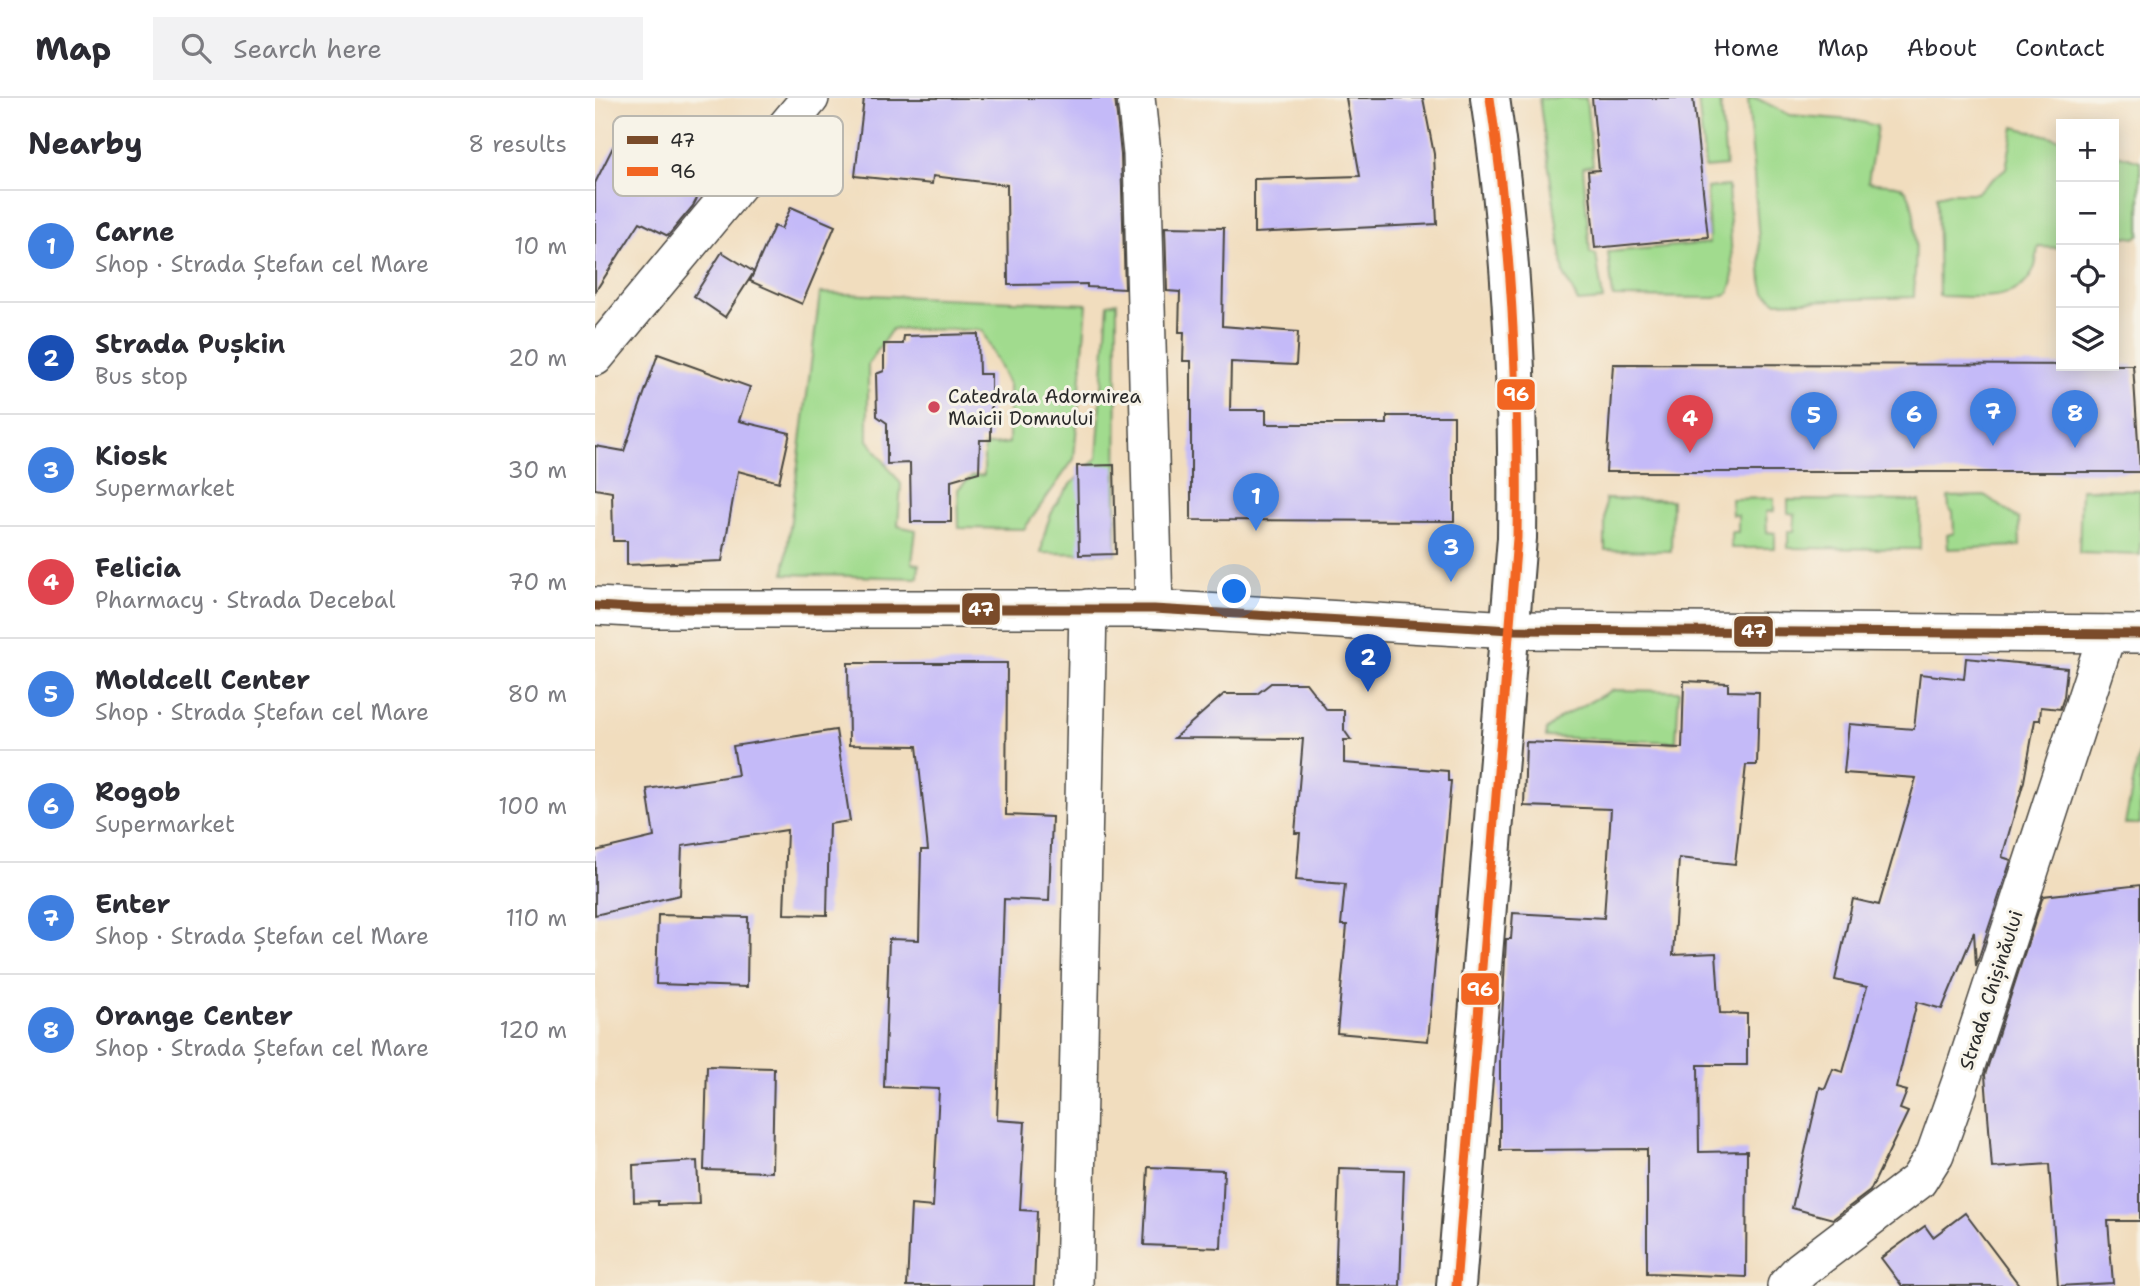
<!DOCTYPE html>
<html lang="en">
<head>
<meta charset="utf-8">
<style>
	:root { --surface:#fff; --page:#f2f2f3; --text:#2b2b33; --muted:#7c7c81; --line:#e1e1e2; --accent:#d1495b }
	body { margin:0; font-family:"Shantell Sans",sans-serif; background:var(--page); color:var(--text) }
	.controls { position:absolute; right:21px; top:21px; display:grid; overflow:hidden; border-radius:0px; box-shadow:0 4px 18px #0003 }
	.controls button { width:63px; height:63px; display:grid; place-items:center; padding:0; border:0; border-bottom:2px solid var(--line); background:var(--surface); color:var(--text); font:35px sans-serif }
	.you { position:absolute; left:640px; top:494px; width:24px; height:24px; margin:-18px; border:5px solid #fff; border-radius:50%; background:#1a73e8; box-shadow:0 0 0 10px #1a73e833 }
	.badge { display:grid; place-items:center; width:46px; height:46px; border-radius:50%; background:var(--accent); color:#fff; font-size:23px; font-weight:700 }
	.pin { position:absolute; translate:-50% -58px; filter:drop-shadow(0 2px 4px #0008) }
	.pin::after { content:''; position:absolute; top:37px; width:24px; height:21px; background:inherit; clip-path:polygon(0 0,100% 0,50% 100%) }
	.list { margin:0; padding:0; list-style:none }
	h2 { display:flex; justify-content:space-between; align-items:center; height:91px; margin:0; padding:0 28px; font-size:30px }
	h2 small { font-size:23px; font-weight:400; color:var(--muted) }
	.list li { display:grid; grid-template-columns:46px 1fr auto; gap:21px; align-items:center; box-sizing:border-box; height:112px; padding:0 28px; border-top:2px solid var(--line) }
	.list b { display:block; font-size:26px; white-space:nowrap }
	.list p { margin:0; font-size:23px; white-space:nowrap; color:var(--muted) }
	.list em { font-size:23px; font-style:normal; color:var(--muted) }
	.icon { flex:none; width:38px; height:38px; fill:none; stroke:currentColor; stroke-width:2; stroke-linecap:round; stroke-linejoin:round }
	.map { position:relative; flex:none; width:1545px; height:1188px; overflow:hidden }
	header { display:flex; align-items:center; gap:42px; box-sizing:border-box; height:98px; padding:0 35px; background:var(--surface); border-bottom:2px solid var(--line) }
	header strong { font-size:33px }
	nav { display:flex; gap:38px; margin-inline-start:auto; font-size:24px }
	.search { width:490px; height:63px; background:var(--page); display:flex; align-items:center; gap:18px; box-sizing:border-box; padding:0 24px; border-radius:0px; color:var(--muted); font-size:26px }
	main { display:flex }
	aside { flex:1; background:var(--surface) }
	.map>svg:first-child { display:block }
</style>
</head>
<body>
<header>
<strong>Map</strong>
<div class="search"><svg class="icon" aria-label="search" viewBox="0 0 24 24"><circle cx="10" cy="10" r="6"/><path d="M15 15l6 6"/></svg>Search here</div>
<nav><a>Home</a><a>Map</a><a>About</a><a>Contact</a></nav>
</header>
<main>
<aside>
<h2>Nearby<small>8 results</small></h2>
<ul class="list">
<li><span class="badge" style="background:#3f7fe0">1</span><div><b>Carne</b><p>Shop · Strada Ștefan cel Mare</p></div><em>10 m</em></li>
<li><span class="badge" style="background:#1a4fb4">2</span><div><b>Strada Pușkin</b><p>Bus stop</p></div><em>20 m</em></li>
<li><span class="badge" style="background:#3f7fe0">3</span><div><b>Kiosk</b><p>Supermarket</p></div><em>30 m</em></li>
<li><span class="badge" style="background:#e0444e">4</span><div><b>Felicia</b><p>Pharmacy · Strada Decebal</p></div><em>70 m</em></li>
<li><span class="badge" style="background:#3f7fe0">5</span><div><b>Moldcell Center</b><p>Shop · Strada Ștefan cel Mare</p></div><em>80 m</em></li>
<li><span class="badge" style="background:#3f7fe0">6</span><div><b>Rogob</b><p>Supermarket</p></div><em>100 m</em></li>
<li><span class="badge" style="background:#3f7fe0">7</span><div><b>Enter</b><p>Shop · Strada Ștefan cel Mare</p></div><em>110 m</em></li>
<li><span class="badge" style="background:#3f7fe0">8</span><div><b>Orange Center</b><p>Shop · Strada Ștefan cel Mare</p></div><em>120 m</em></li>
</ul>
</aside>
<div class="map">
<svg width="1545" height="1188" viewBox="0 0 1545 1188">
	<rect width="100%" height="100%" fill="#f7f3e8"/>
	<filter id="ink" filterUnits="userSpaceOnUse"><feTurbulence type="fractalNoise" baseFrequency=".0143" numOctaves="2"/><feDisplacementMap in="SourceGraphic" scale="14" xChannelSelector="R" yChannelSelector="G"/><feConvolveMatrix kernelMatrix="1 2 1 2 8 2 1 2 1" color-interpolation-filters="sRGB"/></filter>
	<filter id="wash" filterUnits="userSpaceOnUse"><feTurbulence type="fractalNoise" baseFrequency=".00686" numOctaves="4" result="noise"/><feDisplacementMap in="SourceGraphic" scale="28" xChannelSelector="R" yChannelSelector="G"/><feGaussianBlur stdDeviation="1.57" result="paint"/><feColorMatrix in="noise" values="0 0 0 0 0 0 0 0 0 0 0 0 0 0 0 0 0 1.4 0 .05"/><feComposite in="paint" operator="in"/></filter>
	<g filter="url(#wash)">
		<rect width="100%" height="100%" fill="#f1ddbe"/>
		<g fill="#a1db8e" stroke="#66835c" stroke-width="2">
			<polygon points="944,0 991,0 998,67 988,69 995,155 1001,156 1008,202 983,204 969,176"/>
			<polygon points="1103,0 1125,0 1131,68 1110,70"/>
			<path d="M1153 0H1161L1195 17 1258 22 1282 28 1273 84C1282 86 1296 85 1305 88 1328 98 1319 177 1319 199L1182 204 1170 195 1167 183Z"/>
			<path d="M1419 29 1466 41V150L1443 149C1442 156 1442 164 1439 171 1425 208 1375 198 1344 198L1342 98 1354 95H1381L1411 70Z"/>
			<polygon points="1519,55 1545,63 1545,136 1540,140 1519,137"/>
			<polygon points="1133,88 1138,183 1134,195 1120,200 1018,199 1013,154 1114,145 1112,90"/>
			<polygon points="225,195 492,206 479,361 429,431 364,430 363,391 377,378 389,377 389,348 414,345 414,288 387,232 297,231 273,266 273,342 306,386 303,428 321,432 317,465 324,466 323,480 189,476"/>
			<path d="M522 204 521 456 446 455C452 407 469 393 502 360L513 206Z"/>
			<polygon points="1486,391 1545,392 1545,457 1484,455"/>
			<polygon points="1391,398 1424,421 1425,448 1353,451 1352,437 1359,435 1358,414 1354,411 1353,399"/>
			<polygon points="1179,400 1179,413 1171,414 1172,434 1180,435 1180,450 1136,450 1136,434 1143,434 1143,417 1137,417 1136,401"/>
			<polygon points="1010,401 1077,402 1076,453 1010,452"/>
			<polygon points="1193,402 1325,403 1325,451 1193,450 1193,433 1199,433 1200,416 1193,415"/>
			<polygon points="1017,592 1084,593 1081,644 951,639 951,632 966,619"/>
			<polygon points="1545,650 1545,726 1530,726"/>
		</g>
		<g id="blocks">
			<g fill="#c4baf8">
				<polygon points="269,0 520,0 526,57 530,191 492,189 492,186 413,187 412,87 338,78 337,86 260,78"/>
				<polygon points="751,0 828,0 839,56 842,126 659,135 659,81 765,78"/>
				<polygon points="997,0 1098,0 1113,139 1000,150 993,73 1004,72"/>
				<polygon points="19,47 107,91 98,108 73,138 45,124 0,194 0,85"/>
				<polygon points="196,109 240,128 207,206 155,183 179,128 186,131"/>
				<polygon points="570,129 629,130 627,228 703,234 701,267 636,264 635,312 671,312 671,326 792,326 792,318 859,318 859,423 596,422 596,263 588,263 589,234 584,234 585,194 572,193"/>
				<polygon points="127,154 159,174 130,219 99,198"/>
				<polygon points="383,236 384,276 396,276 396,342 385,342 384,374 356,382 356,424 316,424 315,365 292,366 292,325 282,318 281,276 289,273 289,246 308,246 309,238"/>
				<polygon points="63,256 155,289 144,323 195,335 184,384 143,373 127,463 32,467 32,443 18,443 17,394 0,391 0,348 29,353"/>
				<polygon points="1018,266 1538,267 1545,374 1011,374"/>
				<polygon points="519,367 521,456 484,457 482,368"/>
				<polygon points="1371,560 1472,570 1469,599 1465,611 1446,609 1445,622 1440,622 1429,683 1407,759 1416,762 1381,868 1379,834 1347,911 1322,904 1301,990 1312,993 1305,1011 1313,1014 1275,1093 1238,1121 1197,1110 1225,989 1230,991 1238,971 1248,974 1272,889 1240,882 1258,801 1284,807 1321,680 1249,675 1254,626 1319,631 1325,576 1369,581"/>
				<polygon points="253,565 412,565 411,717 457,719 454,803 409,801 402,1022 430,1024 425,1112 442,1113 439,1188 312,1188 316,1107 338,1109 344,991 289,989 294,841 324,842 326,752 333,752 322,648 254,647"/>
				<polygon points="1089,583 1133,585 1133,593 1164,594 1162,667 1151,667 1140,766 1084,760 1078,857 1121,855 1125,915 1152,916 1152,967 1103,967 1104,1054 1152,1053 1151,1179 1052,1175 1052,1051 905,1052 905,961 911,841 916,841 918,815 1009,820 1016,711 929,708 931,644 1087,650"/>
				<polygon points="676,585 711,585 732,612 749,612 749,632 756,642 749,642 749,665 853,673 853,683 856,683 833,943 742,935 752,827 746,827 750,786 701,782 705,735 700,735 708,641 579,640 629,596 662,596"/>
				<polygon points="241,632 255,723 234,726 232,817 189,816 192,732 87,748 85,797 0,817 0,753 59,739 52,691 143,677 138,648"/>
				<polygon points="1545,787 1545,1123 1513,1123 1518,1185 1463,1188 1454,1066 1397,1070 1390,977 1448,798"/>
				<polygon points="63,817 153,819 152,889 61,886"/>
				<polygon points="112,968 179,970 177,1074 109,1072"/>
				<polygon points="102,1063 104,1106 63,1107 63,1103 39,1104 38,1067"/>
				<polygon points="553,1069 629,1072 626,1150 549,1147"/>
				<polygon points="744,1070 809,1072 805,1188 740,1188"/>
				<polygon points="1370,1115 1425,1188 1307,1188 1286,1160 1330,1128 1338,1139"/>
			</g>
		</g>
	</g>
	<g filter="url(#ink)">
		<use href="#blocks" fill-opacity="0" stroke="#494641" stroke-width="2"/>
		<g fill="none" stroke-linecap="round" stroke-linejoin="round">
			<defs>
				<g id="minor">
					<polyline points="541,0 547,56 559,511"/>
					<polyline points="0,259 215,0"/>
					<polyline points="0,508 56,511 559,511 916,532 1545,536"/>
					<polyline points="479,1188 493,510"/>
					<polyline points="1191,1188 1206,1172 1323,1083 1340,1056 1366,983 1512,536"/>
				</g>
				<path id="secondary" d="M861 1188 922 440C924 293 917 146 895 0"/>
			</defs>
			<use href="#minor" stroke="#494641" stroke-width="40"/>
			<use href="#secondary" stroke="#494641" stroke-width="42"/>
			<use href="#minor" stroke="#fff" stroke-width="37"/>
			<use href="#secondary" stroke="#fff" stroke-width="38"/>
			<defs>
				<polyline id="bus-1" points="0,508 56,511 559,511 916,532 1545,536"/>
				<path id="bus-2" d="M861 1188 922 440C924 293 917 146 895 0"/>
			</defs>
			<use href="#bus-1" stroke="#f7f3e8" stroke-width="14"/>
			<use href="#bus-2" stroke="#f7f3e8" stroke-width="14"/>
			<use href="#bus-1" stroke="#7a4b2a" stroke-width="9"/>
			<use href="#bus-2" stroke="#f26522" stroke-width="9"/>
		</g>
	</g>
	<circle fill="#d1495b" stroke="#f7f3e8" stroke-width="2.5" cx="339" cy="309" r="7"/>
	<g text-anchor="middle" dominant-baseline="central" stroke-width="6" stroke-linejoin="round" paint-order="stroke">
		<g font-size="19" fill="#2b2b2b" stroke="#f7f3e8" text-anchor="start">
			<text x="353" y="298">Catedrala Adormirea<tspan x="353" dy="22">Maicii Domnului</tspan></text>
		</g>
		<g font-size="19" fill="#2b2b2b" stroke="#f7f3e8">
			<text transform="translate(1396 892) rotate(-72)">Strada Chișinăului</text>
		</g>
	</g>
	<rect x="18" y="18" width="230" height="80" rx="10" fill="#f7f3e8" stroke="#bab7af" stroke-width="2"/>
	<rect x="32" y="38" width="31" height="8" fill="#7a4b2a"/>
	<rect x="32" y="69" width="31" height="9" fill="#f26522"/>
	<g font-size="19" fill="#2b2b2b">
		<text x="75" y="49">47</text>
		<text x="75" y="80">96</text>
	</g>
	<g stroke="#f7f3e8" stroke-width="2.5">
		<rect x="901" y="280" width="40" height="33" rx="7" fill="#f26522"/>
		<rect x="366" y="494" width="40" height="34" rx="7" fill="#7a4b2a"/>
		<rect x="1138" y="517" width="41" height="33" rx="7" fill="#7a4b2a"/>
		<rect x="865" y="874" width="40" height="34" rx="7" fill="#f26522"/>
	</g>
	<g font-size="19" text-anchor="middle" font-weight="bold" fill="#fff">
		<text x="921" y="303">96</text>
		<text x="386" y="518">47</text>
		<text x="1159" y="540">47</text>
		<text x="885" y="898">96</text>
	</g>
</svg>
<div class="controls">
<button>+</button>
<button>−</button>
<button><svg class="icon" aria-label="locate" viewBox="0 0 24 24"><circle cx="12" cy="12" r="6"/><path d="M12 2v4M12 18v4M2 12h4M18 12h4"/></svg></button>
<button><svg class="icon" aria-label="layers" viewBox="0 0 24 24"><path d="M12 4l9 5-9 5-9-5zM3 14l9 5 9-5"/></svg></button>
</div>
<div class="you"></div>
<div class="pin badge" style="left:661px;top:433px;background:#3f7fe0">1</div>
<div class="pin badge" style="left:773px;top:594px;background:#1a4fb4">2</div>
<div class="pin badge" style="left:856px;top:484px;background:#3f7fe0">3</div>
<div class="pin badge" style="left:1095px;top:355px;background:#e0444e">4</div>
<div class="pin badge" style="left:1219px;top:352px;background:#3f7fe0">5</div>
<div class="pin badge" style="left:1319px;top:351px;background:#3f7fe0">6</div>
<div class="pin badge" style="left:1398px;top:348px;background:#3f7fe0">7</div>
<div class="pin badge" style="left:1480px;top:350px;background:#3f7fe0">8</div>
</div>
</main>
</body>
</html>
